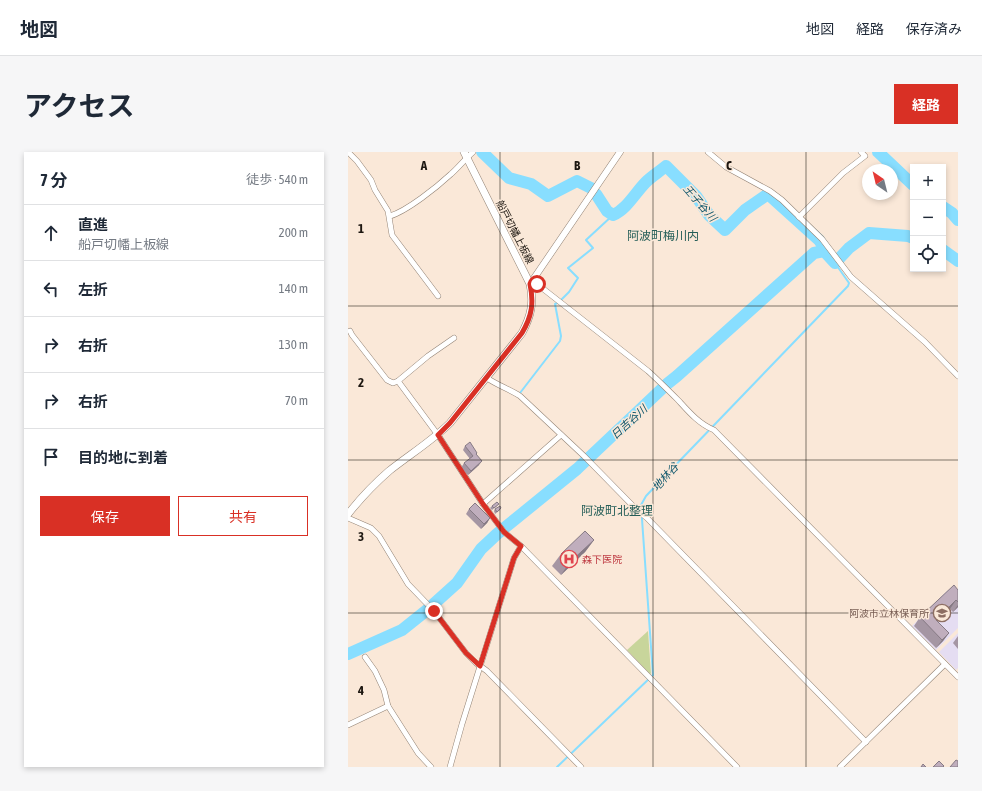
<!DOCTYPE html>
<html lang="ja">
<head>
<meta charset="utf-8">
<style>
	:root { --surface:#fff; --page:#f6f6f7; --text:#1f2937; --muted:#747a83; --line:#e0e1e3; --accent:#d93025 }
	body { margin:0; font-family:"Asap Condensed","Noto Sans JP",sans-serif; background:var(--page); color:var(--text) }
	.controls { position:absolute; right:12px; top:12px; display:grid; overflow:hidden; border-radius:0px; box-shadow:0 2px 6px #0003 }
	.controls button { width:36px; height:36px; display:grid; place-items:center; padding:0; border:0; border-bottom:1px solid var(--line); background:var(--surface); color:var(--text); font:20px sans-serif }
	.compass { position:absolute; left:514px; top:12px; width:36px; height:36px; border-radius:50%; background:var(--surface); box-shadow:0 2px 6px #0003; rotate:325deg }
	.stop { position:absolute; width:12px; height:12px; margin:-9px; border:3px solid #d93025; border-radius:50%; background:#fff }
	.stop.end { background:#d93025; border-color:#fff; box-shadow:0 1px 4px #0008 }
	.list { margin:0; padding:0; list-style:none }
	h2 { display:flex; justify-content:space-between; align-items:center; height:52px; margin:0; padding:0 16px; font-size:17px }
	h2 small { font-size:13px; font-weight:400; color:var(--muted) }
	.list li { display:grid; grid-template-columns:26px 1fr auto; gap:12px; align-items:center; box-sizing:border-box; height:56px; padding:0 16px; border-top:1px solid var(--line) }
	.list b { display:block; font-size:15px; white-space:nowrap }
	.list p { margin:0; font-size:13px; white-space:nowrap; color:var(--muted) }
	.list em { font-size:13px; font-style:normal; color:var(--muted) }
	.actions { display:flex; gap:8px; padding:12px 16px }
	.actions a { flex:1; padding:9px 0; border:1px solid var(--accent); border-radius:0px; text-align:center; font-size:14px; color:var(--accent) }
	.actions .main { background:var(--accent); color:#fff }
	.icon { flex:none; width:22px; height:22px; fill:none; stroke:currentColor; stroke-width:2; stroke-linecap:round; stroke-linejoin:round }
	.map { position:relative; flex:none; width:610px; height:615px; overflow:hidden; border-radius:0px }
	header { display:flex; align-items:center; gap:24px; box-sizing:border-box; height:56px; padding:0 20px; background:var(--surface); border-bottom:1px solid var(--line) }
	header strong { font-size:19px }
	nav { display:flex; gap:22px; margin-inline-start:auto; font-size:14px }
	.intro { display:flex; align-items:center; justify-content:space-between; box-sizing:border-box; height:96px; padding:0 24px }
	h1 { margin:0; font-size:28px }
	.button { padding:10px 18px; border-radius:0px; background:var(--accent); color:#fff; font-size:14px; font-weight:700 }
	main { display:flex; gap:24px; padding:0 24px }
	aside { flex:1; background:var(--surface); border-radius:0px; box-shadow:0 2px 6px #0003 }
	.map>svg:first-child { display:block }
</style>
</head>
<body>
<header>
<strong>地図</strong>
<nav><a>地図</a><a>経路</a><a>保存済み</a></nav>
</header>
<div class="intro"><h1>アクセス</h1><a class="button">経路</a></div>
<main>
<aside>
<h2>7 分<small>徒歩 · 540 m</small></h2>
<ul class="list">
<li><svg class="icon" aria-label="ahead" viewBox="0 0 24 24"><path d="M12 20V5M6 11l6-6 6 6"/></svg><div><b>直進</b><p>船戸切幡上板線</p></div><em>200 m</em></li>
<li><svg class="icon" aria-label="left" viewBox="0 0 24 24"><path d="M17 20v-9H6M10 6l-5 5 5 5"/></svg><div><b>左折</b></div><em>140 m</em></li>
<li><svg class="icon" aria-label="right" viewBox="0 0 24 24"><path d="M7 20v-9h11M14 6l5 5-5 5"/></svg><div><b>右折</b></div><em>130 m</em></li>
<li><svg class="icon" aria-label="right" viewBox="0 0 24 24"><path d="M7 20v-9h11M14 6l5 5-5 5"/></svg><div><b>右折</b></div><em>70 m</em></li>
<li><svg class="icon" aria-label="arrive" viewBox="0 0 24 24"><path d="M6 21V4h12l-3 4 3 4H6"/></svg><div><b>目的地に到着</b></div></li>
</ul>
<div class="actions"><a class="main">保存</a><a>共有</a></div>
</aside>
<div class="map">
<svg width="610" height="615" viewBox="0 0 610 615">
	<rect width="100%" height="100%" fill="#fae8d8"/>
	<g fill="#e5ddf2">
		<polygon points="600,438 610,448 610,476 588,498 564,474"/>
		<polygon points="610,481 610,516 608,518 591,500"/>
	</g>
	<polygon fill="#c8d59b" points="300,479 303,522 301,521 279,498"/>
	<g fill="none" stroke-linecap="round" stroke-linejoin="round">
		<g stroke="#88deff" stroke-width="2">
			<polyline points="213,148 221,140 230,126 220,116 245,96 238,88 265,63"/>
			<polyline points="172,241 212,189 213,184 207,152 209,151"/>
			<polyline points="239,303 242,305"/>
			<polyline points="209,615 305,523 293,353 298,344 318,323 500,134 501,131 487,111"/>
		</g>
		<g stroke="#88deff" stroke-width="12">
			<polyline points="134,0 161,26 183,32 200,44 229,29 243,36"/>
			<polyline points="530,0 565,33"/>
			<path d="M248 42 259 59 265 63C279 57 287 41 298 30 304 24 311 20 318 14L348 44 361 63 377 78 397 58 420 42 471 88 475 94 476 99"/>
			<polyline points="595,55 604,61 610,68"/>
			<polyline points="595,98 610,109"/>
			<polyline points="0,502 54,478 79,458 109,431 133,397 149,382 229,317 319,232 329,224 466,101 476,99 487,111 501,96 521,81 560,84 565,86"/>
		</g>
		<defs>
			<g id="minor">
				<polyline points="0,0 9,9 23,28 27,38 40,59 44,83 90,144"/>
				<polyline points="360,0 378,15 422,39 434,48 474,87 503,125 577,190 610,224"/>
				<path d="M42 64C59 59 89 35 103 22 111 15 117 7 125 0"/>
				<polyline points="451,65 495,21 517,4 513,0"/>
				<path d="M182 132H189L300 219C310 228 320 238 330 248 341 260 351 272 366 278L610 525"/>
				<polyline points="2,179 4,183 39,228 45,231 50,229 90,283 135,352 156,380 173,394 389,615"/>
				<path d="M139 226C149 233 161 237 172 244L236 304 288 357 299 366 518 590"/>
				<polyline points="50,229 80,204 106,186"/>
				<polyline points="135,352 213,283"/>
				<polyline points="0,366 23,376 31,384 60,432 86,459 118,501 128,511 139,519 233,615"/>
				<polyline points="40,554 70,601 83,615"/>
				<polyline points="0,573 40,554 36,538 27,519 17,505"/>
				<polyline points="102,615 114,572 166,406 173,394"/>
				<polyline points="492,615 597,512"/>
			</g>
			<polyline id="tertiary" points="182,132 272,0"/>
			<path id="secondary" d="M0 362C12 347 26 332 41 319 61 303 84 289 102 271L174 181C183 164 186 151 182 132L116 0"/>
		</defs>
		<use href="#minor" stroke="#938375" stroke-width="6"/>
		<use href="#tertiary" stroke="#938375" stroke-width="7"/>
		<use href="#secondary" stroke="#938375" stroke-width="8"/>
		<use href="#minor" stroke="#fff" stroke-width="5"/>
		<use href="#tertiary" stroke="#fff" stroke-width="6"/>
		<use href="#secondary" stroke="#fff" stroke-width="7"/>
	</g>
	<g fill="#a596a3">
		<polygon points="117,294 128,302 131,313 120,323 113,316 116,311 122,307 115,298"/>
		<polygon points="144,354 149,354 144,358 142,356"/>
		<polygon points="153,356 152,358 147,362 146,359 147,357"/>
		<polygon points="121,357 142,366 139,371 133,377 118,362"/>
		<polygon points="246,388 237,400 213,423 204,414 213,402"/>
		<polygon points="610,438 610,455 605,460 602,457 589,469 601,481 595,489 588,496 566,474 572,465"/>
		<polygon points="610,484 610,497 605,491"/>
	</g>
	<g fill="#867a84">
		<polygon points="134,309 131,313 120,323 123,319"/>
		<polygon points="142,366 139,371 133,377 136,372"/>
		<polygon points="246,388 237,400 213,423 221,411"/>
		<polygon points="608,448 602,457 582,476 588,468"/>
		<polygon points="610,453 610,455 605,460"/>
		<polygon points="601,481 595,489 588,496 594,488"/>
	</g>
	<g fill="#c0aebd" stroke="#867a84">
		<polygon points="122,290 129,301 128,302 134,309 123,319 116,311 125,304 117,294"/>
		<polygon points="149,350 151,352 146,356 144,354"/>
		<polygon points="127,351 142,366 136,372 121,357"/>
		<polygon points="152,354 153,356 149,360 147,357"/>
		<polygon points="237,379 246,388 221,411 213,402"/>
		<polygon points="606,433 610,438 610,450 608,448 588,468 601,481 594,488 572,465"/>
		<polygon points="608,608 610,609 610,615 602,615"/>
		<polygon points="591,609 596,614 595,615 585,615"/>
		<polygon points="575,612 578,615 573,615"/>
	</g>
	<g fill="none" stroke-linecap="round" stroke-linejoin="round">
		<path stroke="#d93025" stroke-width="5" d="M86 459 118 501 132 514 166 406 173 394 156 380 135 352 90 283 102 271 174 181C184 164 186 151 182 132H189"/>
	</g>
	<path fill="none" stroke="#1c1610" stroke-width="1" stroke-opacity="0.55" d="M152 0V615M305 0V615M458 0V615M0 154H610M0 308H610M0 461H610"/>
	<defs>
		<symbol id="hospital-ring" viewBox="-11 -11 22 22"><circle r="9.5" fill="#fae8d8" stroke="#e0444e" stroke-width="1.5"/><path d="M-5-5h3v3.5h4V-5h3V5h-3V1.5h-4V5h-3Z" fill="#e0444e"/></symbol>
		<symbol id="school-ring" viewBox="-11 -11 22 22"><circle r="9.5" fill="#fae8d8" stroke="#8d6e63" stroke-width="1.5"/><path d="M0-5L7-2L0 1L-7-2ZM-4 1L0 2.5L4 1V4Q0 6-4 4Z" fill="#8d6e63"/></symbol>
	</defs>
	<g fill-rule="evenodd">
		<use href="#hospital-ring" x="211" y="397" width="20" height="20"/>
		<use href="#school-ring" x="584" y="451" width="20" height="20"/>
	</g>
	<g text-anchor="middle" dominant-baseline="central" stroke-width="3" stroke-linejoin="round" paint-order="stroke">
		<g font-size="10" fill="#1c1610" stroke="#fae8d8">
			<text transform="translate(167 80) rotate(63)">船戸切幡上板線</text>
		</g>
		<g font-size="10" fill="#be3a42" stroke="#fae8d8" text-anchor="start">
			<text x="234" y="407">森下医院</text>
		</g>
		<g font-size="10" fill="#785e54" stroke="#fae8d8" text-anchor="end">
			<text x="581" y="461">阿波市立林保育所</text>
		</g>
		<g font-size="11" font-style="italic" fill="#0c556b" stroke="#fae8d8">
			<text transform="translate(352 51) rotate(49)">王子谷川</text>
			<text transform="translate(281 270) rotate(-42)">日吉谷川</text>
			<text transform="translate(317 325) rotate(-48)">地林谷</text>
		</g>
		<g font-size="12" fill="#255e58" stroke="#fae8d8">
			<text x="315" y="84">阿波町梅川内</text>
			<text x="269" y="359">阿波町北整理</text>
		</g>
	</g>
	<g font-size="13" text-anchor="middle" font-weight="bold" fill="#1c1610" stroke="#fae8d8" stroke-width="3" stroke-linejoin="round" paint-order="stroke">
		<text x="76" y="18">A</text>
		<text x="229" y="18">B</text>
		<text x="381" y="18">C</text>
		<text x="13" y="81">1</text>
		<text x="13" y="235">2</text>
		<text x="13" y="389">3</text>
		<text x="13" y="543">4</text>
	</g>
</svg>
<div class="controls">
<button>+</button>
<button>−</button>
<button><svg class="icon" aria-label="locate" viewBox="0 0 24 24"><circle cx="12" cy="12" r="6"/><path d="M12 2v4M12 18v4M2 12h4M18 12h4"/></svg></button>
</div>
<svg class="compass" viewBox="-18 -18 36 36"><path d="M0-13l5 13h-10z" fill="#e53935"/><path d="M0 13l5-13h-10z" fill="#747a83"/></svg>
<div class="stop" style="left:189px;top:132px"></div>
<div class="stop end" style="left:86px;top:459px"></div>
</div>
</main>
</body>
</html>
